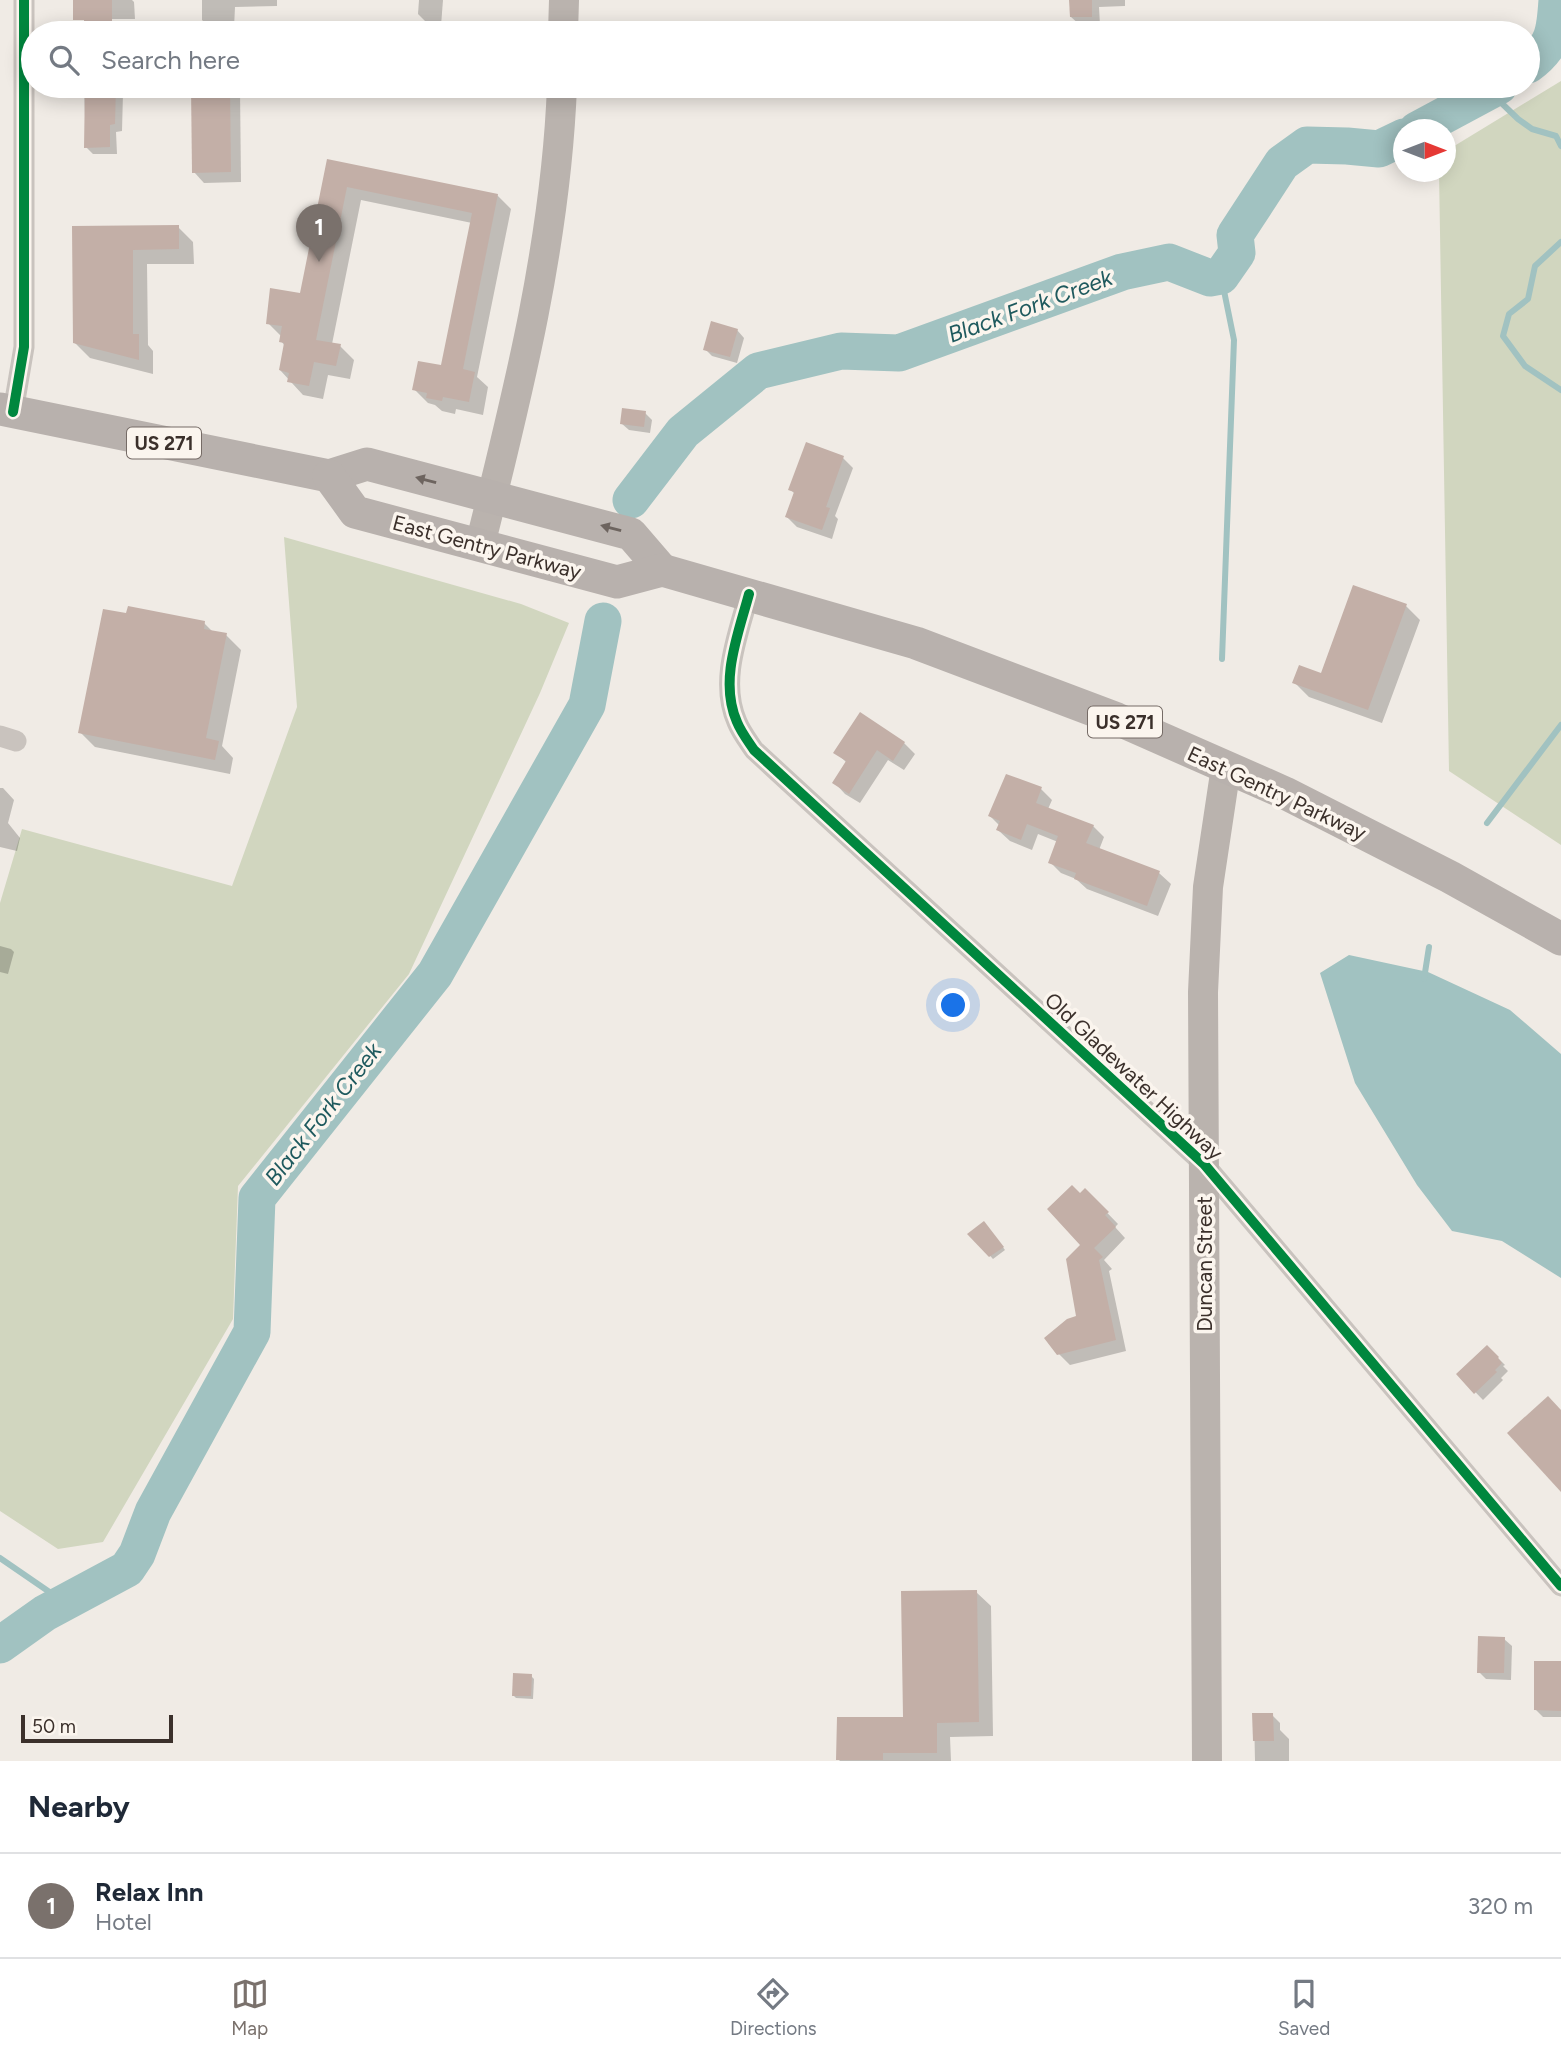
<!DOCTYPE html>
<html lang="en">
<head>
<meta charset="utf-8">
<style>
	:root { --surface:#fff; --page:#f6f6f7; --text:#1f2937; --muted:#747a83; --line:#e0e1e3; --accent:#7a716c }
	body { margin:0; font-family:Figtree,sans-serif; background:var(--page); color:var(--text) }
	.compass { position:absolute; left:1393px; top:119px; width:63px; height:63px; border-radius:50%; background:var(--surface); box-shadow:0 4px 18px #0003; rotate:90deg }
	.scale { position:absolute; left:21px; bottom:18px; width:152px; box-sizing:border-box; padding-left:7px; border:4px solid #3b302b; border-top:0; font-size:19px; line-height:24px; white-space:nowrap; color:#3b302b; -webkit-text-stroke:5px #fbf5ee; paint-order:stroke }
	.you { position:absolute; left:954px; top:1006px; width:24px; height:24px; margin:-18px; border:5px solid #fff; border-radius:50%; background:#1a73e8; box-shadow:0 0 0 10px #1a73e833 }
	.badge { display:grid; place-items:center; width:46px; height:46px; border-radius:50%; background:var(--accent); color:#fff; font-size:23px; font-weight:700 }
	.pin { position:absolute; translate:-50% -58px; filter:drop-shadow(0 2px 4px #0008) }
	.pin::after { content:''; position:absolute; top:37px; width:24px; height:21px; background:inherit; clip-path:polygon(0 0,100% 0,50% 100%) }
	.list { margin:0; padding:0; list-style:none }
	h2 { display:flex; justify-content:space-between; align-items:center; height:91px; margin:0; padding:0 28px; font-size:30px }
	h2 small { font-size:23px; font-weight:400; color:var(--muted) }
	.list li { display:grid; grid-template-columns:46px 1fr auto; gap:21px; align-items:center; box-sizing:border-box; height:105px; padding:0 28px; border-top:2px solid var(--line) }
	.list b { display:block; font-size:26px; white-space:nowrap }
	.list p { margin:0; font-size:23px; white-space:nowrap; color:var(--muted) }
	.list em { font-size:23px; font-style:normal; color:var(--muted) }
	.icon { flex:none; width:38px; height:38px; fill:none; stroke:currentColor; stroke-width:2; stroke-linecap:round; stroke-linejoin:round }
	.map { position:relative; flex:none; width:1561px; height:1761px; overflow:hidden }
	.search { position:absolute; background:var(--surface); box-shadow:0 4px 18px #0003; left:21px; right:21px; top:21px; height:77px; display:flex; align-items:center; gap:18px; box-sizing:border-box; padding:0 24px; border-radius:38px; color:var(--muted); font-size:26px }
	.sheet { height:196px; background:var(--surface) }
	nav { display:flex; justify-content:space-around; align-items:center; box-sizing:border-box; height:98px; border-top:2px solid var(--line); background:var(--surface); font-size:19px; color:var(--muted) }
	nav a { display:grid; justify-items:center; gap:4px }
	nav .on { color:var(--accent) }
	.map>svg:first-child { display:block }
</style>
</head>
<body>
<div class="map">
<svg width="1561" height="1761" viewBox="0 0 1561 1761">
	<rect width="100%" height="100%" fill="#f0ebe5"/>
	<g fill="#d1d6bf">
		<polygon points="1561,81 1561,845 1449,771 1439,172 1446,172 1446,151"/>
		<polygon points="284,537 521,604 569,623 540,693 409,974 238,1186 233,1319 103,1542 58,1549 0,1511 0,903 22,829 232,886 297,707"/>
	</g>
	<polygon fill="#a1c2c1" points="1349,955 1428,972 1510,1010 1561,1054 1561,1278 1502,1241 1452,1231 1417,1185 1355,1083 1320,973"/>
	<g fill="#0003">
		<polygon points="84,0 132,0 134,2 135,19 92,19"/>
		<polygon points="202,0 301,0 277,0 277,6 235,7 234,28 209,27 202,20"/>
		<polygon points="419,0 443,0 441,26 430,26 418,14"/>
		<polygon points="1071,0 1125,0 1125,6 1099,7 1100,25 1080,25 1071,17"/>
		<polygon points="84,86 132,86 132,93 123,93 122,131 116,132 117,154 93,154 86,147"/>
		<polygon points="192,86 236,86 240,89 241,182 204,183 194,172"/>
		<polygon points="329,161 497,195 511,209 477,377 488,387 483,415 456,409 455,414 442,411 435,405 428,403 414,389 443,367 472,223 361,200 332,344 340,346 354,360 350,379 328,375 323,399 303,395 280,370 285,346 281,341 282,337 268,323 302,295"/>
		<polygon points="178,227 193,242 194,264 147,264 148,345 153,351 153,374 90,358 74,342 73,228"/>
		<polygon points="737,330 744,338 737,363 712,356 705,349"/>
		<polygon points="645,413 652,420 650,433 629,430 621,423"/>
		<polygon points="843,458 853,468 835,516 838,519 832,539 797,527 787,517 795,494 790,489"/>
		<polygon points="1406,606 1420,620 1382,723 1309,697 1294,682 1322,675"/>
		<polygon points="204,623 214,633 226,635 241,650 222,746 233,758 230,774 95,747 80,732"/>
		<polygon points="904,743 915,754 904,770 888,760 860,803 845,794 834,782 847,763 836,752"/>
		<polygon points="0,788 3,788 14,800 8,823 20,838 17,851 0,847"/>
		<polygon points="1041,789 1052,800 1048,809 1093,826 1104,837 1099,850 1159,873 1171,884 1158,916 1087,889 1076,879 1061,873 1050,862 1058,842 1038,834 1032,850 1010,841 998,830 1000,826 990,816"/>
		<polygon points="0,946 11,949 14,952 8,974 0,972"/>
		<polygon points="1085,1190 1118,1224 1115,1227 1125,1238 1104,1260 1112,1269 1109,1271 1126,1351 1070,1365 1059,1354 1078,1318 1083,1245 1080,1195"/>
		<polygon points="987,1226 1005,1250 993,1259 970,1234"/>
		<polygon points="1487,1347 1505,1365 1503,1366 1508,1371 1501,1378 1503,1380 1483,1400 1458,1374"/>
		<polygon points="976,1592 991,1606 993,1736 950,1737 951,1761 840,1761 838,1759 904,1719"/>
		<polygon points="1504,1639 1512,1646 1511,1680 1486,1679 1479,1672"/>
		<polygon points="1561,1663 1561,1717 1543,1717 1536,1710"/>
		<polygon points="531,1676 534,1679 533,1699 516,1698 513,1695"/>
		<polygon points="1254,1715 1272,1715 1280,1723 1280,1730 1289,1739 1289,1761 1255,1761"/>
	</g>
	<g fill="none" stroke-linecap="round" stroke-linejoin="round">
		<g stroke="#a1c2c1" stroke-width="6">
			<polyline points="1489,91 1518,119 1532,129 1556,136 1561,146"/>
			<polyline points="1561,242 1535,266 1528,299 1509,314 1503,336 1525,366 1561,390"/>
			<polyline points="1221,276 1234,340 1222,659"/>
			<polyline points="1487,823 1561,725"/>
			<polyline points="1424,979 1429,947"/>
			<polyline points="0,1558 64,1602"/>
		</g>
		<g stroke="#a1c2c1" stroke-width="37">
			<path d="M1528 65C1554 46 1555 31 1557 0"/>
			<polyline points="1417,130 1499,86"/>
			<polyline points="631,500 683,432 758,371 841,351 899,353 1122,272 1169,262 1210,278 1221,276 1237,253 1235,235 1282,163 1307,145 1347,146 1379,149 1404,137"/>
			<polyline points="0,1645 45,1613 127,1569 137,1554 153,1512 252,1332 257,1198 435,974 587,705 603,621"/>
		</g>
	</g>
	<g fill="#c3afa7">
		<polygon points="73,0 112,0 112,29 84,29 84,20 73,20"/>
		<polygon points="1069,0 1092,0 1092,17 1070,17"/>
		<polygon points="85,86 116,86 115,124 110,125 110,147 84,148"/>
		<polygon points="191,86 230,86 231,172 192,173"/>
		<polygon points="327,159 498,194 463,369 475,372 469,402 443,397 442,401 426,398 427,393 412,390 418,361 441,365 472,213 347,187 316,340 341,344 336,366 314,362 309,386 287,382 289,373 279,370 284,343 279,342 282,326 266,324 270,288 300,293"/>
		<polygon points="179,225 179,249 133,250 133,334 139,334 139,360 73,343 72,226"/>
		<polygon points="711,321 738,329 730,357 703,350"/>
		<polygon points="622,408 646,411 644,427 620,424"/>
		<polygon points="806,442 844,456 826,507 830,508 822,530 785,517 794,492 788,490"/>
		<polygon points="1353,585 1407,604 1368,710 1292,683 1299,665 1321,673"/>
		<polygon points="128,606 205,621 204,629 227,633 206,738 219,741 215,760 78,733 103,609 126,613"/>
		<polygon points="860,712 905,742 893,761 877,750 849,794 832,783 846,761 833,753"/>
		<polygon points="1006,774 1042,787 1036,803 1094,825 1086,843 1160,871 1147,906 1074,879 1076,873 1048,863 1058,836 1027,824 1021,840 996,830 1000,821 988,816"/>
		<polygon points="1072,1185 1080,1193 1085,1188 1109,1212 1105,1215 1116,1227 1094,1248 1103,1257 1099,1260 1116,1340 1057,1355 1044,1338 1067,1319 1076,1316 1066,1259 1080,1245 1047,1209"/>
		<polygon points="984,1221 1004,1247 989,1257 967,1234"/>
		<polygon points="1487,1345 1499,1357 1498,1358 1502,1363 1495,1370 1497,1372 1474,1394 1456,1374"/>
		<polygon points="1548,1396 1561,1410 1561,1492 1507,1433"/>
		<polygon points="977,1590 979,1722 937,1723 937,1753 883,1753 883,1760 836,1760 837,1717 903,1717 901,1591"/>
		<polygon points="1478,1636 1505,1637 1504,1673 1477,1673"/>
		<polygon points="1534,1661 1561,1661 1561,1711 1534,1710"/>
		<polygon points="513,1673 532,1674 531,1696 512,1696"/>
		<polygon points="1252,1713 1273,1713 1274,1741 1253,1741"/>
	</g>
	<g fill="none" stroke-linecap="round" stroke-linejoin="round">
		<g stroke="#c9c3be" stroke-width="21">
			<polyline points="13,412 24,347 24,0"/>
			<path d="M749 594C738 635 719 681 737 722 741 732 748 741 754 750L1204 1164 1561 1586"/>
			<polyline points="0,736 16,741"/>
		</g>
		<g stroke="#bab3ae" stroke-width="30">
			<polyline points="563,33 564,0"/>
			<path d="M480 545C518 393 556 242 562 86"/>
			<polyline points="1207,1761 1203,992 1208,887 1226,767"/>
		</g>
		<g stroke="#b8b1ad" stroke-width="33">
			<polyline points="0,409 329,476 367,464 631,534 662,570"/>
			<polyline points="329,476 355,512 617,582 662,570 916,643 1117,719 1285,793 1450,877 1561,939"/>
		</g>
		<defs>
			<g id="cycleway">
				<polyline points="13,412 24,347 24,0"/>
				<path d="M749 594C738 635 719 681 737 722 741 732 748 741 754 750L1204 1164 1561 1586"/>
			</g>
		</defs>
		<use href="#cycleway" stroke="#fbf5ee" stroke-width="15"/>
		<use href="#cycleway" stroke="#00873e" stroke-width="10"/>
	</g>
	<defs><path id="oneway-solid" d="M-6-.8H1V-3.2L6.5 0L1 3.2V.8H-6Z" transform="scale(1.75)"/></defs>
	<g fill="#6d645f">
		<use href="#oneway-solid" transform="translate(426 480) rotate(-165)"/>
		<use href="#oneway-solid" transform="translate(611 528) rotate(-165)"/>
	</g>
	<g text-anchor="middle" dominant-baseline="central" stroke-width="7" stroke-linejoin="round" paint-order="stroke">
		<g fill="#fbf5ee" stroke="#756b66" stroke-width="2">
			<rect x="127" y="427.5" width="74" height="31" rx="5"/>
			<rect x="1088" y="706.5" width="74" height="31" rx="5"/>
		</g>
		<g font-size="19" font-weight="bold" fill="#3b302b">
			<text x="164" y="443">US 271</text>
			<text x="1125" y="722">US 271</text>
		</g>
		<g font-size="21" fill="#3b302b" stroke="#fbf5ee">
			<text transform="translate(487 547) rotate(15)">East Gentry Parkway</text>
			<text transform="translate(1277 793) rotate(25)">East Gentry Parkway</text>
			<text transform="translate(1134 1076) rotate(43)">Old Gladewater Highway</text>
			<text transform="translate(1204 1264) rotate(-90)">Duncan Street</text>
		</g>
		<g font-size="23" font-style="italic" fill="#1f5a5e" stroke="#fbf5ee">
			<text transform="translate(1030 306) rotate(-20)">Black Fork Creek</text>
			<text transform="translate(323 1114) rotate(-52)">Black Fork Creek</text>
		</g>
	</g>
</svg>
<svg class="compass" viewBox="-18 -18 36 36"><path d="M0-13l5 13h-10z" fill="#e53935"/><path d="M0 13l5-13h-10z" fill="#747a83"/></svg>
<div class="scale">50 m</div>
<div class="you"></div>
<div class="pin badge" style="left:319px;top:262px">1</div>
<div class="search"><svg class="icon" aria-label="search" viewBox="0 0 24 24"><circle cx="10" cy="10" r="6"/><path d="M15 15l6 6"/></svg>Search here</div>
</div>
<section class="sheet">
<h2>Nearby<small></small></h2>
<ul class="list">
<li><span class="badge">1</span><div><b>Relax Inn</b><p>Hotel</p></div><em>320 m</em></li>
</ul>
</section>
<nav>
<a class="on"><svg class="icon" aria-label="map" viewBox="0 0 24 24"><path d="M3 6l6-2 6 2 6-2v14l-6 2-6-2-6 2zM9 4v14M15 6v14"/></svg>Map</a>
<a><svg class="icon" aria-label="directions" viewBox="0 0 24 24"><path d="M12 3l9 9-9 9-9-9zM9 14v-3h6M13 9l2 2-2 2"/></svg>Directions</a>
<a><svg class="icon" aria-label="saved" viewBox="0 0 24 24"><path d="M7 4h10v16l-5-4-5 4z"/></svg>Saved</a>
</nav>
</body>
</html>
